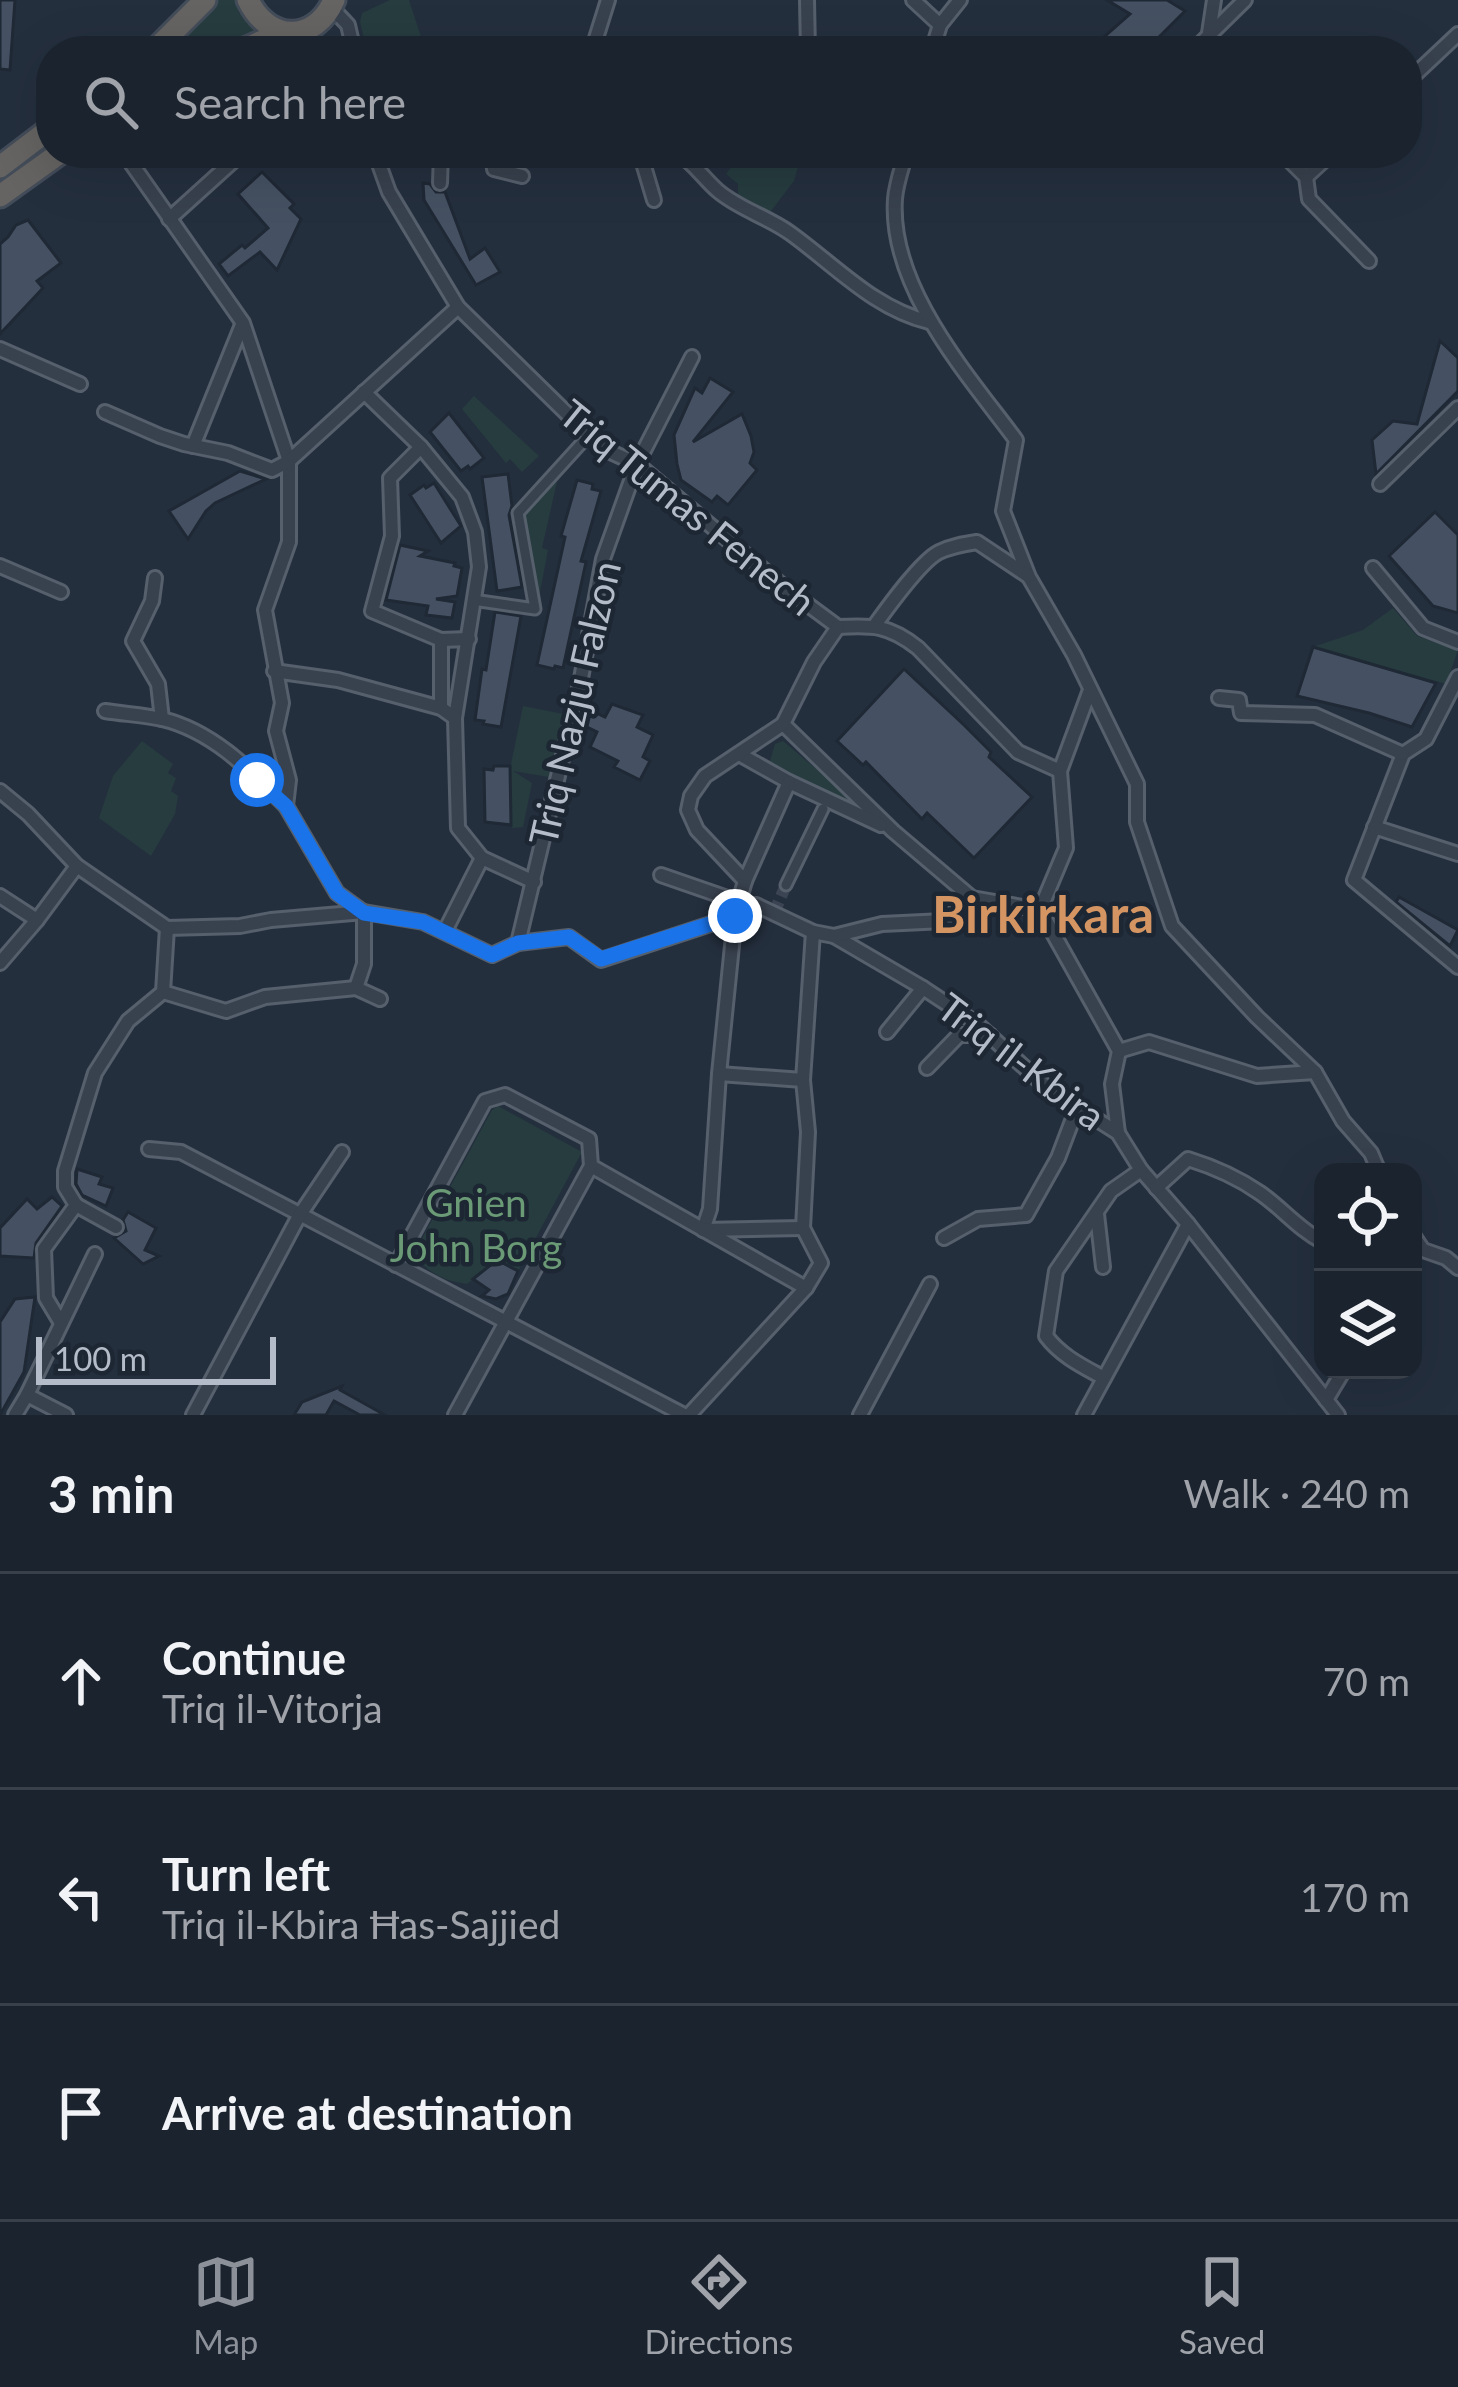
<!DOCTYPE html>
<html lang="en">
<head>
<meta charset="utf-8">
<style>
	:root { --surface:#1b232e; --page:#282f3a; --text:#f1f3f6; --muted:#a0a4aa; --line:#39404a; --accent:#8c9099 }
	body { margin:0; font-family:Lato,sans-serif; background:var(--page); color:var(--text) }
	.controls { position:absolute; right:36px; bottom:36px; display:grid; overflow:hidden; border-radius:24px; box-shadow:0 12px 48px #0002 }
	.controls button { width:108px; height:108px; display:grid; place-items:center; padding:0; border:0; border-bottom:3px solid var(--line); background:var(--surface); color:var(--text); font:60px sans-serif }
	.scale { position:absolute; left:36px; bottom:30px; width:240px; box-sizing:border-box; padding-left:12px; border:6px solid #b4bcc9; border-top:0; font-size:33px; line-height:42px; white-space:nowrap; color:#b4bcc9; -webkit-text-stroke:9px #1d2633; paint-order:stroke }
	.stop { position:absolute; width:36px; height:36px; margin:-27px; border:9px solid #1a73e8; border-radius:50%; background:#fff }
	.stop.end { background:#1a73e8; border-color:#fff; box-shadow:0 3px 12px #0008 }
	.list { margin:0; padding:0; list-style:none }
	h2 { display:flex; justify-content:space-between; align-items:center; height:156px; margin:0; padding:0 48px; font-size:51px }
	h2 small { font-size:39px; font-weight:400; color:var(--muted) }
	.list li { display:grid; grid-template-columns:78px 1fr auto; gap:36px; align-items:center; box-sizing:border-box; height:216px; padding:0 48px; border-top:3px solid var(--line) }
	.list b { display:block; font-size:45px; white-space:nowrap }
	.list p { margin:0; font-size:39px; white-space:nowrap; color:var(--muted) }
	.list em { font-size:39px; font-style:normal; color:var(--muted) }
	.icon { flex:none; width:66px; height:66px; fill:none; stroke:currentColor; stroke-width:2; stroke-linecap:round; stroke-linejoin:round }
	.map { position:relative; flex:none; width:1458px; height:1415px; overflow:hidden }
	.search { position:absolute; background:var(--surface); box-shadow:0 12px 48px #0002; left:36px; right:36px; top:36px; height:132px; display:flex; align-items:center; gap:30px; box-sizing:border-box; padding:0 42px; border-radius:48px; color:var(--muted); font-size:45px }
	.sheet { height:804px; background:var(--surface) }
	nav { display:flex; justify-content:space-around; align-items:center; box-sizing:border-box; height:168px; border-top:3px solid var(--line); background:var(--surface); font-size:33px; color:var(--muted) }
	nav a { display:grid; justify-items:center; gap:6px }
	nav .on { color:var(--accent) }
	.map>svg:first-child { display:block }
</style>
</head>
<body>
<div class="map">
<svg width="1458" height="1415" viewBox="0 0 1458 1415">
	<rect width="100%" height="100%" fill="#242f3e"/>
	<g fill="#263c3f">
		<polygon points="217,0 236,0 239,13 258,30 211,51 166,51"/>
		<polygon points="390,0 409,0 424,46 405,51 367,51 360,22 362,13"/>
		<polygon points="700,153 802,153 794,181 768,215 738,198 738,184 726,174 731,167 721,155 712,165"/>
		<polygon points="474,396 539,456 522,472 510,459 506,463 462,409"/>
		<polygon points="559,473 542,548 548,550 539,597 535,596 522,514"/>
		<polygon points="1393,608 1417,636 1458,650 1446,684 1313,647 1363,630"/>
		<polygon points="523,706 563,714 549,777 513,771 532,783 523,827 512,828 510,769"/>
		<polygon points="142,741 173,764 168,773 176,778 171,791 178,796 175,814 151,856 99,818 113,776"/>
		<polygon points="783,741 853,800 851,803 805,784 770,761 775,744"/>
		<path d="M498 1106 582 1152 518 1271 497 1260 467 1284C445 1281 431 1274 416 1258L419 1244 492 1110Z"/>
	</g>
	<g fill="#455162" stroke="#1f2835" stroke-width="3">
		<polygon points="0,0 15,0 10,70 0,69"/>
		<polygon points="1107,0 1167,0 1185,11 1145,51 1088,51 1130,14"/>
		<polygon points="262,172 294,204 290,208 301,219 277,270 260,252 228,276 219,264 242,245 245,248 268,228 238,194"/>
		<polygon points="423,183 430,184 436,192 445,192 470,259 485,248 500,272 476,285 424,200"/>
		<polygon points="28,220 61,263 37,281 43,288 0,334 0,244 8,237 16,225"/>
		<polygon points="1440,341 1458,358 1458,391 1376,474 1372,440 1393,421 1417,424"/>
		<polygon points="710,378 733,392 693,442 742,414 751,436 754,452 750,463 757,470 728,505 717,496 712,502 681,480 677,464 674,435 695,388 702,393"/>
		<polygon points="449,413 484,458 470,469 468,466 461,471 430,432"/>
		<polygon points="240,471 266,479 215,503 206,511 188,539 169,511"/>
		<polygon points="508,474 512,506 509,515 522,587 497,591 482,477"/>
		<polygon points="577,480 593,484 592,489 601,491 581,561 586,562 563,668 555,666 554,669 537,665 565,537 561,536"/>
		<polygon points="434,483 461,526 441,543 410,495 424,485 426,488"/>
		<polygon points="1435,512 1458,535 1458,613 1433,606 1389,556"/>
		<polygon points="400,545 428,551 420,556 455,563 454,566 462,568 457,596 436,599 455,602 452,618 426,615 428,606 386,600"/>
		<polygon points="495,612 521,616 501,727 483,724 484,721 475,720 482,669 486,670"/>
		<polygon points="1313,647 1436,683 1412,727 1369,713 1297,696"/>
		<polygon points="904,669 964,725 991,752 989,757 1032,797 974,858 927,813 922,819 866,762 863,765 837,741"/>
		<polygon points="612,704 643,715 637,727 653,735 643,757 650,761 640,780 614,767 618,761 590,747 597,732 585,726 592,711 605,717"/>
		<polygon points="494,766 510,766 511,825 485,822 484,769 493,770"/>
		<polygon points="1399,897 1458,930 1450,946 1396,902"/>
		<polygon points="77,1169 102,1177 99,1184 113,1188 106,1206 82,1195 76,1184"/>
		<polygon points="52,1197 62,1206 36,1243 34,1258 0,1256 0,1228 27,1199 37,1209"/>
		<polygon points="128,1212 156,1228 145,1250 159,1256 143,1264 114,1238 126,1231 123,1220"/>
		<polygon points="497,1260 518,1271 508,1294 496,1299 482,1296 489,1290 473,1279"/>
		<polygon points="35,1297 24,1372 0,1415 0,1322 15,1299"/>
		<polygon points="342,1386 340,1390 385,1415 360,1415 334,1401 326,1415 294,1415 302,1402"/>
	</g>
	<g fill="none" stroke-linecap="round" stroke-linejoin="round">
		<polyline stroke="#3a4453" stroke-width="12" stroke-dasharray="12 6" stroke-linecap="butt" points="774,913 786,885"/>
		<defs>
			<g id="pedestrian">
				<polyline points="473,600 535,609 518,513 589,435"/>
				<polyline points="786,885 823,809"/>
			</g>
			<g id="minor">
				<polyline points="807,0 808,51"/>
				<polyline points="913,0 940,25"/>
				<polyline points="331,7 348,25 354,51"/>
				<polyline points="1209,33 1214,0"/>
				<polyline points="592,51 608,0"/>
				<polyline points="932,51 940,25 960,0"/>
				<polyline points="1193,51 1245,0"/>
				<polyline points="1407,82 1458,34"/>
				<polyline points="124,153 243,323 289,461 289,542 265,610 282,703 276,731 289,780 286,806 337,893 363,912"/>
				<polyline points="375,153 389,192 458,307 602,448 637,464 784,587 838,627"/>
				<polyline points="492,153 494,169 522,176"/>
				<polyline points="640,153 654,200"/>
				<path d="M678 153C694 163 704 179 718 191 739 209 768 217 790 233 836 266 873 308 929 322"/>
				<path d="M906 153C902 168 896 184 895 199 889 287 967 374 1016 440L1003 511 1029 577 1074 655 1137 784V822L1172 926 1257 1017 1315 1072 1343 1121 1371 1153 1379 1172"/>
				<polyline points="1282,153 1306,177 1309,199 1369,261"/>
				<polyline points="1306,177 1332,153"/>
				<polyline points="440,183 441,153"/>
				<polyline points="169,219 242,153"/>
				<polyline points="0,349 80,384"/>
				<polyline points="364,392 421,447 462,497 475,532 479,567 455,718 458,828 482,858 534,882"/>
				<polyline points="105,412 160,436 184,444 228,453 272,470 289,461 458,307"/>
				<polyline points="193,446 242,325"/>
				<polyline points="421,447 390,478 392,536 372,611 441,640 469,639"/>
				<polyline points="1380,484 1458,408"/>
				<polyline points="0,566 61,592"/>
				<polyline points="1373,568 1423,628 1458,642"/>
				<polyline points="155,578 152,601 133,641 158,684 162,719"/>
				<path d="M875 625C888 607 921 561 939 552 951 546 964 544 977 542L1028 576"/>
				<path d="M838 627C873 625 889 625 918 648L1018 752 1060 771"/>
				<polyline points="441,640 441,708"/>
				<polyline points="274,671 338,680 441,708 455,718"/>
				<polyline points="1458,677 1426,739 1403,754 1354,880 1458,967"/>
				<polyline points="1219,698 1239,700 1241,713 1315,715 1403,754"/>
				<path d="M105 711C124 714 144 715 162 719 213 731 251 771 286 806"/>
				<polyline points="783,724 893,831 972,898 1040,910"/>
				<polyline points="739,754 789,782 881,825"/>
				<polyline points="0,791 28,814 77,866 167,928"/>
				<polyline points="1374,827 1458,854"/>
				<polyline points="661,875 739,902"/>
				<polyline points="745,881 697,830 688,810 691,796 705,776 783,724 814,662 838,627"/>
				<polyline points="0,896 37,920"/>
				<polyline points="1040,910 1119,1051 1112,1084 1118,1133"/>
				<polyline points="1040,910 1066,848 1060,771 1090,690"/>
				<polyline points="167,928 240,926 271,920 364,912 423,922 492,955 518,943 569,937 601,960 735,916 756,905 813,932 834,936 923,988 976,1023 1047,1088 1118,1133 1141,1170 1188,1224 1338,1415"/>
				<polyline points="445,931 482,858"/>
				<polyline points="834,936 882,924 944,921 972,898"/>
				<polyline points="518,943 580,684 603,559 637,464 692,357"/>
				<polyline points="0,963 37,920 77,866"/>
				<polyline points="356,988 364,964 364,912"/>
				<polyline points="163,992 226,1011 265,997 356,988 380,999"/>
				<polyline points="887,1032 923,988"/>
				<polyline points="1119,1051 1149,1042 1257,1076 1315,1072"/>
				<polyline points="927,1068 959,1035 990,1035"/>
				<polyline points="719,1074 803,1080"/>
				<polyline points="149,1149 181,1152 684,1415"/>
				<path d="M1156 1188 1188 1159C1214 1167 1237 1177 1260 1193 1282 1208 1298 1229 1323 1242"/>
				<polyline points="76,1205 116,1227"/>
				<polyline points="1097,1214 1103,1267"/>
				<polyline points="703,1230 710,1209 719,1074 735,916 745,881 789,782"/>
				<polyline points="704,1230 803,1228"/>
				<polyline points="1413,1235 1423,1250 1446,1258 1458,1268"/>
				<polyline points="944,1238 978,1219 1026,1215 1058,1158 1077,1108"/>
				<polyline points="396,1265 485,1101 505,1095 589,1139 591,1166 806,1288"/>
				<polyline points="61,1323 46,1298 44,1249 76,1205 65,1187 65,1171 95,1073 128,1021 163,992 167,928"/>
				<path d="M1104 1378C1082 1366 1061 1356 1046 1336L1056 1271 1111 1191 1141 1170"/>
				<polyline points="27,1395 66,1415"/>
				<polyline points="1326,1400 1344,1370"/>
				<polyline points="15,1415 27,1395 95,1254"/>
				<polyline points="193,1415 299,1216 342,1152"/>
				<polyline points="455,1415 591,1166"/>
				<polyline points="689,1415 806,1288 821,1263 803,1228 808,1132 803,1080 813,932"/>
				<polyline points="860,1415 930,1284"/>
				<polyline points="1084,1415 1188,1224"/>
			</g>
			<g id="trunk">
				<path d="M248 0C268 42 315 44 334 0"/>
				<polyline points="154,51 205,0"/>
				<polyline points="240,51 283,32"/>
				<polyline points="0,167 51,128"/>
				<polyline points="0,196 60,153"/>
			</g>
		</defs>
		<use href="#pedestrian" stroke="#565f6c" stroke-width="15"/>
		<use href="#minor" stroke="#565f6c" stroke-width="18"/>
		<use href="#trunk" stroke="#434c59" stroke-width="27"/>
		<use href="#pedestrian" stroke="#38414e" stroke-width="9"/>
		<use href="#minor" stroke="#38414e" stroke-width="12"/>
		<use href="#trunk" stroke="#656462" stroke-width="21"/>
	</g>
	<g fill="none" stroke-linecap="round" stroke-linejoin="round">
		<polyline stroke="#1a73e8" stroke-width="15" points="257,780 286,806 337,893 364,913 423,922 492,955 518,943 569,937 601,959 735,916"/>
	</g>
	<g text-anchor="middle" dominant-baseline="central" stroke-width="9" stroke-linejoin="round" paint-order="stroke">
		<g font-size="39" fill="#b4bcc9" stroke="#1d2633">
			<text transform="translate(688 507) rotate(39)">Triq Tumas Fenech</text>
			<text transform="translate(574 703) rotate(-77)">Triq Nazju Falzon</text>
			<text transform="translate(1022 1061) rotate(37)">Triq il-Kbira</text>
		</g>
		<g font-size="39" fill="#6b9a76" stroke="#1d2633">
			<text x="476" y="1202">Gnien<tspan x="476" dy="45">John Borg</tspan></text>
		</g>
		<g font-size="51" font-weight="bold" fill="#d59563" stroke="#1d2633">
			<text x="1043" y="913">Birkirkara</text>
		</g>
	</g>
</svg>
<div class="controls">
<button><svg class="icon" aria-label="locate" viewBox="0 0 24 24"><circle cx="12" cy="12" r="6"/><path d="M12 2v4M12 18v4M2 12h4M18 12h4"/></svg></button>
<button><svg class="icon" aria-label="layers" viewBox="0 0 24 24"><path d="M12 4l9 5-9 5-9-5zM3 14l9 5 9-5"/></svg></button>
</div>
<div class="scale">100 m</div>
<div class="stop" style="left:257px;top:780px"></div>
<div class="stop end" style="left:735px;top:916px"></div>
<div class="search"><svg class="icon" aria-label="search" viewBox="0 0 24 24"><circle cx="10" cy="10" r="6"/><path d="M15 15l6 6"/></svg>Search here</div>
</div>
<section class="sheet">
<h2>3 min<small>Walk · 240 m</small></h2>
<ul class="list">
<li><svg class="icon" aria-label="ahead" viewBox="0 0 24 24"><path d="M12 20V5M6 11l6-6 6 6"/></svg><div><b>Continue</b><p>Triq il-Vitorja</p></div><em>70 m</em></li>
<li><svg class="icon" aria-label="left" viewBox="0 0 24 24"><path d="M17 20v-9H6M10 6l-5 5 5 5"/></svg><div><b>Turn left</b><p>Triq il-Kbira Ħas-Sajjied</p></div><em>170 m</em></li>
<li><svg class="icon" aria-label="arrive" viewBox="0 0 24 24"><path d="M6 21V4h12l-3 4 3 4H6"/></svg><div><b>Arrive at destination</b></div></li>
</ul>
</section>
<nav>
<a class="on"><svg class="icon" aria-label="map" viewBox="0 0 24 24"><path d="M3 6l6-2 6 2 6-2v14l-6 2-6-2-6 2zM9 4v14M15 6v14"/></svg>Map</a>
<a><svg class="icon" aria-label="directions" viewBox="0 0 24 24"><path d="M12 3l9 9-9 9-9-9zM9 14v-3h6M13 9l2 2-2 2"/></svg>Directions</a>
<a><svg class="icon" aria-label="saved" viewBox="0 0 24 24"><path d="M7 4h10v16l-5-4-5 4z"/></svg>Saved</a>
</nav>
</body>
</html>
